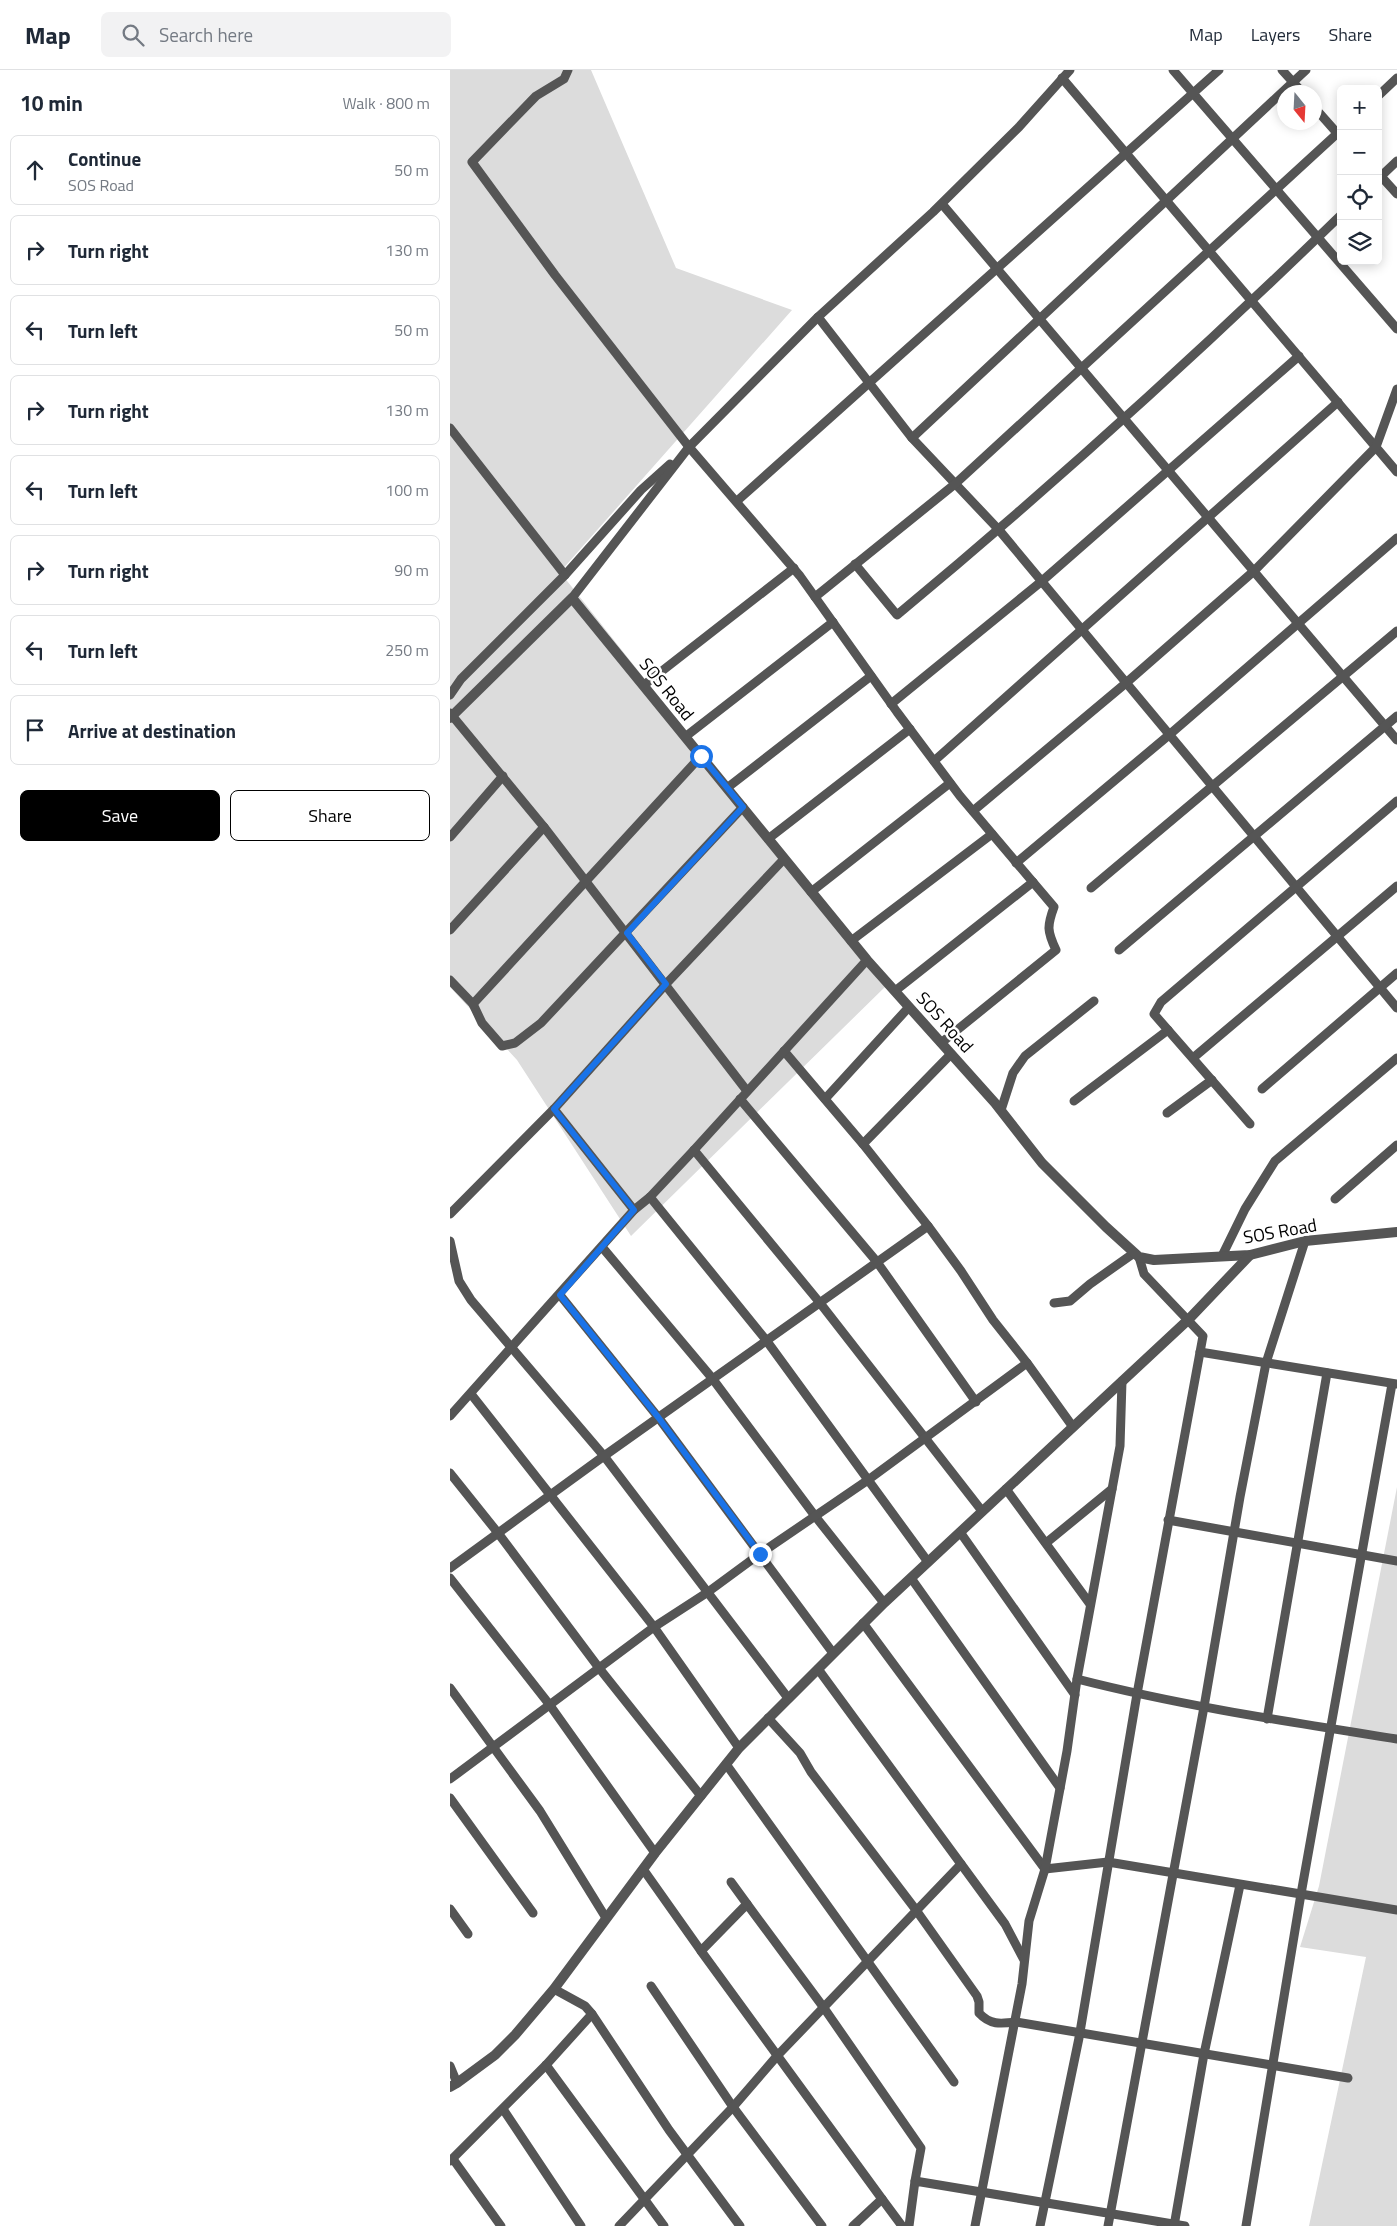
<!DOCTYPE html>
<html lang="en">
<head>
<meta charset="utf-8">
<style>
	:root { --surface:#fff; --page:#f2f2f3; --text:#1f2937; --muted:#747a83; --line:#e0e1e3; --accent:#000 }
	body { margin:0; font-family:"Titillium Web",sans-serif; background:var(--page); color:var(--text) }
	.controls { position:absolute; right:15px; top:15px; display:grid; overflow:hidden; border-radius:8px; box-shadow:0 2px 12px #0003 }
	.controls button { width:45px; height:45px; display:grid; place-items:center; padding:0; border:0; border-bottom:1px solid var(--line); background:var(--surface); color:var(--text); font:25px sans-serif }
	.compass { position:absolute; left:827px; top:15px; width:45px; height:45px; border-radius:50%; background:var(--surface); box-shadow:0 2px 12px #0003; rotate:162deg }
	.stop { position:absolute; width:15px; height:15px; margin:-11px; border:4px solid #1a73e8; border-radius:50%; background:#fff }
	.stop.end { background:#1a73e8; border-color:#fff; box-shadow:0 1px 5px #0008 }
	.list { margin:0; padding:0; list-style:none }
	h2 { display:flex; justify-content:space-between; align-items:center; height:65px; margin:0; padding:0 20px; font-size:21px }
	h2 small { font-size:16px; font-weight:400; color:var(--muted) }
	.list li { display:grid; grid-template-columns:32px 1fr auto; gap:15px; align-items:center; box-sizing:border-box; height:70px; margin:0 10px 10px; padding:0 10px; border:1px solid var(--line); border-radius:8px }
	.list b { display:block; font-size:19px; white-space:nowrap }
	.list p { margin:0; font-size:16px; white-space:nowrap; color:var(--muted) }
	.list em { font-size:16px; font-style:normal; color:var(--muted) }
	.actions { display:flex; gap:10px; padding:15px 20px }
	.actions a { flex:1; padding:11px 0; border:1px solid var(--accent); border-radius:8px; text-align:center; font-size:18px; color:var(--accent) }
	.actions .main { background:var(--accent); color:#fff }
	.icon { flex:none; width:28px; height:28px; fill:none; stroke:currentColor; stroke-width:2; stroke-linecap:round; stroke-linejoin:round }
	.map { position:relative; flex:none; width:947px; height:2156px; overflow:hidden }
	header { display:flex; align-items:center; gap:30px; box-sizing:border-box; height:70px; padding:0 25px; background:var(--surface); border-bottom:1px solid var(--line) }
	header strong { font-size:24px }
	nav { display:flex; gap:28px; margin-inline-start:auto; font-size:18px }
	.search { width:350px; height:45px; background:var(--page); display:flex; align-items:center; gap:12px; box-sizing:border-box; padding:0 18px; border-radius:8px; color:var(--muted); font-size:19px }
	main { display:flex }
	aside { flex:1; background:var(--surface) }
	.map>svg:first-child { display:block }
</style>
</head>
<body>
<header>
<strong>Map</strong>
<div class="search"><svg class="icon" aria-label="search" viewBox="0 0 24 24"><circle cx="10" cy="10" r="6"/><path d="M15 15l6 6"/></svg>Search here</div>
<nav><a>Map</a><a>Layers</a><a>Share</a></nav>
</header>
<main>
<aside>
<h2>10 min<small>Walk · 800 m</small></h2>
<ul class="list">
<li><svg class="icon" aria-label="ahead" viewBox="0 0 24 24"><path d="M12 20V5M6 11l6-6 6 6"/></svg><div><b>Continue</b><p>SOS Road</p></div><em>50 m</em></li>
<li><svg class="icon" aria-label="right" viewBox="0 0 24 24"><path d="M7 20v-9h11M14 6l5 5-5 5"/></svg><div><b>Turn right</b></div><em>130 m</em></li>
<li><svg class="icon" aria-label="left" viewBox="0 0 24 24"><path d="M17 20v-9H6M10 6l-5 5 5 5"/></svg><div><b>Turn left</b></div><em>50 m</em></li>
<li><svg class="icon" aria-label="right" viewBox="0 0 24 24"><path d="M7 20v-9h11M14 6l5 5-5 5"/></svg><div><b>Turn right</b></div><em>130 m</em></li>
<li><svg class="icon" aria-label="left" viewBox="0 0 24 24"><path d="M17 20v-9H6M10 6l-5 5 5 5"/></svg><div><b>Turn left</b></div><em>100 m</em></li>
<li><svg class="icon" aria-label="right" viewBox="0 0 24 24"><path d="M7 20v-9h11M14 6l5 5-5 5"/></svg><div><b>Turn right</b></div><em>90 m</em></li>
<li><svg class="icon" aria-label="left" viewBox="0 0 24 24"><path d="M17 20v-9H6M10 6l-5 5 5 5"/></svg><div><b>Turn left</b></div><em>250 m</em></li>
<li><svg class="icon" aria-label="arrive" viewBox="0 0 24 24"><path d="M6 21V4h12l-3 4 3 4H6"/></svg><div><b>Arrive at destination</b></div></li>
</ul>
<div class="actions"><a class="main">Save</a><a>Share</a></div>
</aside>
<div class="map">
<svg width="947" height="2156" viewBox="0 0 947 2156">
	<rect width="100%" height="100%" fill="#fff"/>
	<g fill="#dcdcdc">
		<polygon points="0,0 141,0 226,198 342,240 110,502 437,915 181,1166 67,990 0,917"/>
		<polygon points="947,1417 947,2156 859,2156 916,1887 850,1877 869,1816"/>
	</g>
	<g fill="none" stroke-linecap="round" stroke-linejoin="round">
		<g stroke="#555" stroke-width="9">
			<path d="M118 0 114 9 86 26 22 92 105 205 239 377 350 506 447 642 510 726 604 837C597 856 597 861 606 880L491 973"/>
			<polyline points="723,0 947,259"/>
			<polyline points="832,0 852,22"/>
			<polyline points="612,8 947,402"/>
			<polyline points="928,26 947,8"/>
			<polyline points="864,37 887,63"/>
			<polyline points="928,103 947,124"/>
			<polyline points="928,109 947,91"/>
			<polyline points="492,134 947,670"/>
			<polyline points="368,247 462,368 549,460 947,938"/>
			<polyline points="0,358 115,505 191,420 220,394"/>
			<polyline points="462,368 856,0"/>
			<polyline points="287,431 769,0"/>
			<path d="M405 494 447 545C600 418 748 284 891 145"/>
			<polyline points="365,527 505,414 891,60"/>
			<polyline points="122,528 239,377 368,247 483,142 569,57 620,0"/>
			<polyline points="194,615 344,498"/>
			<polyline points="0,625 11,609 115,505"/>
			<polyline points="441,634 592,511 849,286"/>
			<polyline points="0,643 94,757 297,1021"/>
			<polyline points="235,667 383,552"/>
			<polyline points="484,691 888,332"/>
			<polyline points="277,718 421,606"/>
			<polyline points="523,741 676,613 804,501 926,377 947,319"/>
			<polyline points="0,767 53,706"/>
			<polyline points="318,769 460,659"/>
			<polyline points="566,793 719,665 947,468"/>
			<polyline points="641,818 947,561"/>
			<polyline points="361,822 500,713"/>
			<polyline points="0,860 94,757"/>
			<polyline points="401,871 542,764"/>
			<polyline points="669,880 947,646"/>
			<polyline points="0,910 23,934 32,953 52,976 65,973 91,953 293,737"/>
			<polyline points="445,921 583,812"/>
			<polyline points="23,934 251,686"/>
			<polyline points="334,981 413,1074 478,1156 511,1201 543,1250 577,1293"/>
			<polyline points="743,988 947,816"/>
			<polyline points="812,1019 947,903"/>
			<polyline points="290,1029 427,1192 526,1332"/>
			<polyline points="375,1029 459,937"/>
			<polyline points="624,1031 718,960"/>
			<polyline points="104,1039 184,1140"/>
			<polyline points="551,1040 563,1003 575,986 644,931"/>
			<polyline points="717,1043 762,1010"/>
			<polyline points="800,1054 704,944 711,932 947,731"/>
			<polyline points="413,1074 501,984"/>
			<polyline points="244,1080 370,1233 532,1441"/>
			<polyline points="200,1127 316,1270 478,1492"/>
			<polyline points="885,1129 947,1075"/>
			<polyline points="0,1144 104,1039 216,914 334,789"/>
			<polyline points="0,1171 9,1211 21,1230 154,1386 338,1628"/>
			<polyline points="152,1177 262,1308 365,1446 434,1533"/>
			<polyline points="772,1186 795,1139 825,1091 947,988"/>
			<polyline points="110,1225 208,1347 383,1583"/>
			<polyline points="604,1233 620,1231 640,1214 684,1183"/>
			<polyline points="750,1282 947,1314"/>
			<polyline points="21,1324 204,1557 289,1678"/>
			<polyline points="0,1346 184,1140 200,1127 244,1080 417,890"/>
			<polyline points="0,1403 48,1463 149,1598 251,1726"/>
			<polyline points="556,1419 640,1534"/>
			<polyline points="718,1450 947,1491"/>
			<polyline points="510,1462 625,1625"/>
			<polyline points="596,1473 662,1419"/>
			<polyline points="0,1498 154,1386 478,1156"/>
			<polyline points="0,1508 99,1634 205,1783"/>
			<polyline points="461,1508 610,1718"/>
			<polyline points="413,1553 595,1799 658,1792 947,1840"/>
			<polyline points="368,1599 555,1854 574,1890"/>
			<polyline points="627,1609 670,1376 672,1311"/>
			<polyline points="0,1618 90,1741 156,1848"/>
			<path d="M318 1648 350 1683 361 1702 466 1840 527 1926 529 1932V1943C540 1955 550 1954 566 1952L898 2008"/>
			<polyline points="817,1649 877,1303"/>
			<polyline points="276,1694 504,2012"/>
			<polyline points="0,1709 204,1557 258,1522 311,1483 418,1410 577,1293 623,1357"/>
			<polyline points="0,1728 83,1843"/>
			<polyline points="193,1799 251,1881 297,1834 374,1938 471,2078 465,2111"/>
			<polyline points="281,1812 297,1834"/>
			<polyline points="0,1839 18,1864"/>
			<polyline points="251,1881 432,2129 403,2156"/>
			<polyline points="201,1916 283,2037 372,2156"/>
			<polyline points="104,1919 135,1936 142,1944 219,2060 290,2156"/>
			<polyline points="96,1995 214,2156"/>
			<polyline points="0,1996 7,2013"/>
			<polyline points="53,2039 131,2156"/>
			<polyline points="3,2089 51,2156"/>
			<polyline points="0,2091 96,1995 142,1944"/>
			<polyline points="432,2129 452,2156"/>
			<polyline points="169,2156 283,2037 327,1986 511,1794"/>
			<polyline points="459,2156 465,2111 735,2156"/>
			<path d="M525 2156 572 1914 579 1851 595 1799 617 1681 627 1609C732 1636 840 1652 947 1669"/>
			<polyline points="590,2156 629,1968 687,1624 753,1266 694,1204 689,1187"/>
			<polyline points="658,2156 754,1637 790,1427 816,1293 855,1171"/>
			<polyline points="724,2156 754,1984 790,1815"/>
			<polyline points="796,2156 851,1824 942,1314"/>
		</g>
		<g stroke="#555" stroke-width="10">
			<polyline points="0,648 122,528 417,890 545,1033 592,1093 656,1157 689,1187 704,1190 800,1185 855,1171 947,1162"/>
			<polyline points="0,2017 7,2013 45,1985 65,1965 104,1919 205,1783 289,1678 434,1533 739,1249 800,1185"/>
		</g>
	</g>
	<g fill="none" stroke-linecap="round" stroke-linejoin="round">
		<polyline stroke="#1a73e8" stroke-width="6" points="251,686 293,737 177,863 216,914 104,1039 184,1140 110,1225 208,1347 310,1484"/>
	</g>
	<g text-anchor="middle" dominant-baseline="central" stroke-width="5" stroke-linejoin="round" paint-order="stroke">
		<g font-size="18" fill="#000" stroke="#fff">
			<text transform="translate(217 619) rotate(51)">SOS Road</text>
			<text transform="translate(495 952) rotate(48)">SOS Road</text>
			<text transform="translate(830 1161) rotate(-10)">SOS Road</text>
		</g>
	</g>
</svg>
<div class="controls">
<button>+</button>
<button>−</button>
<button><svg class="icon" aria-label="locate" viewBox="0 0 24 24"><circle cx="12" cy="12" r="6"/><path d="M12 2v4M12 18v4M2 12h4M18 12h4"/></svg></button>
<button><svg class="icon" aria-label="layers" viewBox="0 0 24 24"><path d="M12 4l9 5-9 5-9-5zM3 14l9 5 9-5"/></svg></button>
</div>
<svg class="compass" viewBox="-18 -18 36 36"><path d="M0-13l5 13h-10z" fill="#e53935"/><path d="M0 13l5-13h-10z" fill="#747a83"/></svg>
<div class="stop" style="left:251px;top:686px"></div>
<div class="stop end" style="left:310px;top:1484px"></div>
</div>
</main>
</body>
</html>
